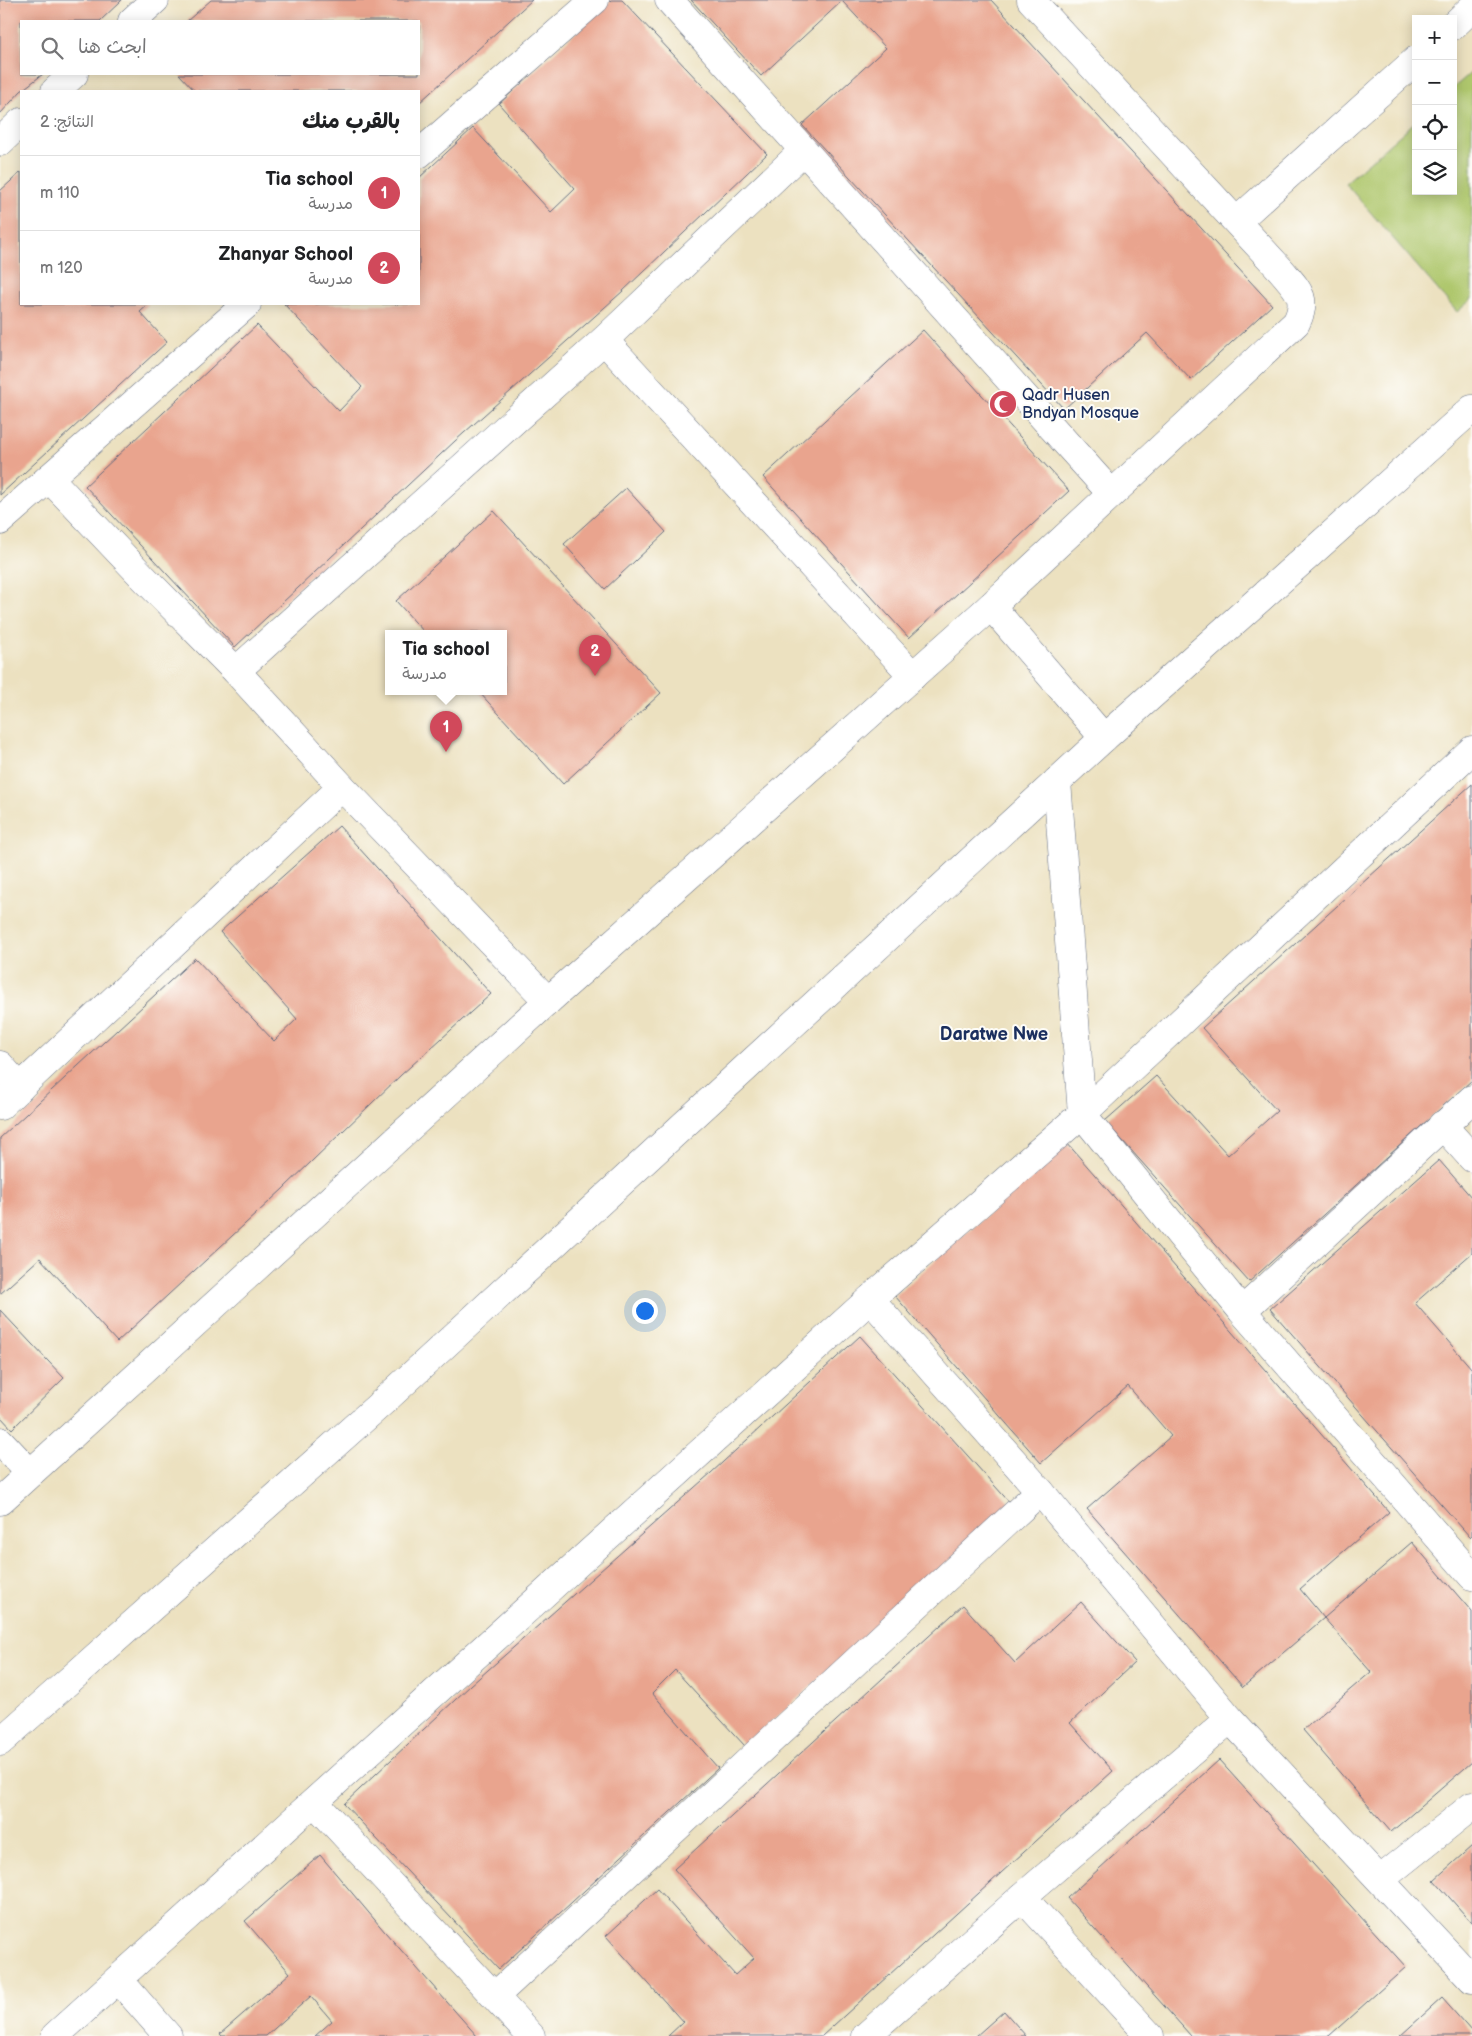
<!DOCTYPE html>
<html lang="ar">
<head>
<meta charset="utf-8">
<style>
	:root { --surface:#fff; --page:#f6f6f6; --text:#202124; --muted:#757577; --line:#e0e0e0; --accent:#d1495b }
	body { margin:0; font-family:"Balsamiq Sans","Playpen Sans Arabic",sans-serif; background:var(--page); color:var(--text); direction:rtl }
	.controls { position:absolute; right:15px; top:15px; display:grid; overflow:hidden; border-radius:0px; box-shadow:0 2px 12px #0003 }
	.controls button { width:45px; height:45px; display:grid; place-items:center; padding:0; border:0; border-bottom:1px solid var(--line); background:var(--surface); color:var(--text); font:25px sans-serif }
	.you { position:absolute; left:644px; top:1310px; width:18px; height:18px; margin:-12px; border:4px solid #fff; border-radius:50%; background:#1a73e8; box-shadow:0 0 0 8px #1a73e833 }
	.badge { display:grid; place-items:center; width:32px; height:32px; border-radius:50%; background:var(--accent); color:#fff; font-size:16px; font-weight:700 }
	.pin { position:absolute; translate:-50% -41px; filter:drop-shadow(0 1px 2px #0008) }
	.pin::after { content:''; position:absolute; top:26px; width:18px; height:15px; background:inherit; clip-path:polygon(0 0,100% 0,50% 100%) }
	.popup { position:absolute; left:385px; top:630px; width:122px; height:65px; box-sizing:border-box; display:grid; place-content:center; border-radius:0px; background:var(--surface); filter:drop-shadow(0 1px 4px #0005); font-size:16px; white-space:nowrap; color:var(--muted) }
	.popup b { font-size:19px; color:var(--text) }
	.popup::after { content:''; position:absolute; left:50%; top:100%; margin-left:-10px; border:10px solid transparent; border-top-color:var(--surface) }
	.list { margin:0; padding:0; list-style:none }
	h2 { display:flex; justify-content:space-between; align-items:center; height:65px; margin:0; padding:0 20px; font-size:21px }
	h2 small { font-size:16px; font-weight:400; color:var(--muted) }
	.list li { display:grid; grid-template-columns:32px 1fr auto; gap:15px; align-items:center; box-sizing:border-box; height:75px; padding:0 20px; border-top:1px solid var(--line) }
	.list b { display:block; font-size:19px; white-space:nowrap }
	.list p { margin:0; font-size:16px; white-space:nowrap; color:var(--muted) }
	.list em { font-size:16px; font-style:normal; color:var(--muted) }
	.icon { flex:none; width:28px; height:28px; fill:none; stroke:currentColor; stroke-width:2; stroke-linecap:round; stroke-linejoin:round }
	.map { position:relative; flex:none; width:1472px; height:2036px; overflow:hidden; direction:ltr }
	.search { position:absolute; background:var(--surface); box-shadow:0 2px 12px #0003; left:20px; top:20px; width:400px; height:55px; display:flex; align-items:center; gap:12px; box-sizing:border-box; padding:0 18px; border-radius:0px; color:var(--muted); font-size:19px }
	.panel { position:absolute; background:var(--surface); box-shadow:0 2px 12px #0003; left:20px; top:90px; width:400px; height:215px; border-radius:0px; direction:rtl }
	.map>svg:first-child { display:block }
</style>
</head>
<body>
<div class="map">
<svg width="1472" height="2036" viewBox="0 0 1472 2036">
	<rect width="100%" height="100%" fill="#fdfcf7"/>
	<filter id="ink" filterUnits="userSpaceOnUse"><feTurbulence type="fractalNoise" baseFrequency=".02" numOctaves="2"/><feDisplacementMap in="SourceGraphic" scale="10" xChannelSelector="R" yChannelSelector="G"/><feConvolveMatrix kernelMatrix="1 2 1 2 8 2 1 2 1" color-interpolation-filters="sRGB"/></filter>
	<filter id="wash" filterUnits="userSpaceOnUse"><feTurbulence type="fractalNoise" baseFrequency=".0096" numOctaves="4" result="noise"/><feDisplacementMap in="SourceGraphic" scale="20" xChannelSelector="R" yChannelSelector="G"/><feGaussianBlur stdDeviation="1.12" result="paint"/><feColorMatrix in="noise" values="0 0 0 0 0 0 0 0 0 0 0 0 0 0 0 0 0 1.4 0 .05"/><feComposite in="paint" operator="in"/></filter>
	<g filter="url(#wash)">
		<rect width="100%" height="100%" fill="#ece1c0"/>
		<polygon fill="#afc76d" stroke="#657b66" points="1472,72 1472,299 1457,312 1345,183 1416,121 1416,191 1453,191 1453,88"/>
		<g id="blocks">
			<g fill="#e9a48e">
				<polygon points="0,0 122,0 100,21 21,21 21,74 43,74 21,91 0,114"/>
				<polygon points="211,0 532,0 419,103 419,91 195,91 179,74 419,74 419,21 187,21"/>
				<polygon points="611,0 622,0 767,154 623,291 455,441 235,647 85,486 257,325 339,411 362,387 284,304 419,304 419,178 473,128 551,212 575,189 499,104"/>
				<polygon points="691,0 991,0 1272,305 1191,380 1147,333 1064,409 802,125 886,48 842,1 761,76"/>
				<polygon points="21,172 21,304 149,304 140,312 167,342 0,495 0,191"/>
				<polygon points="923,330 1069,491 909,638 763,477"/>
				<polygon points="626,488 666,532 605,589 564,544"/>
				<polygon points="494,511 661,693 563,784 478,691 504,691 504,633 425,633 396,601"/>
				<polygon points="1472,784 1472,1080 1249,1282 1105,1121 1156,1076 1228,1155 1277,1111 1202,1028"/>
				<polygon points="339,826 491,994 401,1075 283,1189 117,1342 40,1258 0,1294 0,1138 195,958 274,1041 297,1019 220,932"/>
				<polygon points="1067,1143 1389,1512 1300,1589 1324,1618 1412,1542 1472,1612 1472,1762 1391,1832 1303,1730 1371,1672 1324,1618 1243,1687 1087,1509 1171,1436 1128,1386 1041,1463 895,1296"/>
				<polygon points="1439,1160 1472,1198 1472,1253 1415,1303 1472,1369 1472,1535 1470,1537 1270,1309"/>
				<polygon points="0,1310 64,1378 12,1429 0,1416"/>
				<polygon points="860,1336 1012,1505 745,1746 675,1670 652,1693 718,1768 499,1969 344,1804 471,1685 711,1473"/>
				<polygon points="1081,1602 1135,1662 1070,1723 1113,1771 822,2036 668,2036 683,2022 606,1936 657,1889 735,1975 754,1958 674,1869 963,1605 1015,1663"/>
				<polygon points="1219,1760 1406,1967 1329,2036 1191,2036 1067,1898"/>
				<polygon points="1472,1846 1472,1923 1434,1880"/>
				<polygon points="320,1855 385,1932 477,2036 315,2036 332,2021 311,1996 266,2036 222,2036 220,2034 290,1973 245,1921"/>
				<polygon points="1442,1998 1472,2032 1472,2036 1400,2036"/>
				<polygon points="1004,2011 1026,2036 976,2036"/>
			</g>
		</g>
	</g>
	<g filter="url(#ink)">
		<use href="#blocks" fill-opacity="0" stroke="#646d80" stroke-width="1"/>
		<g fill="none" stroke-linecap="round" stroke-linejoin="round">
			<defs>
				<g id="minor">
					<polyline points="669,0 1110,492"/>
					<polyline points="132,21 155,0"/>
					<polyline points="1453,26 1472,8"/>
					<polyline points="55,91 74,74"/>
					<polyline points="0,142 21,122"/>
					<polyline points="419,154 595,0"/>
					<polyline points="1237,221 1416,60"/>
					<polyline points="604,340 913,676"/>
					<polyline points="49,478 144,578 236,671 342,787 548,1001"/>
					<polyline points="0,521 247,304"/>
					<polyline points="991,606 1104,738"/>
					<polyline points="236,671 604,340 803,151"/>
					<polyline points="1057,781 1082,1114 1242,1311 1472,1576"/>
					<polyline points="0,1065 20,1088"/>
					<polyline points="0,1106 342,787"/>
					<polyline points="1442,1125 1472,1158"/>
					<polyline points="870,1299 1040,1491 1230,1719 1472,1979"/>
					<polyline points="1242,1311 1472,1099"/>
					<polyline points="0,1441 30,1473"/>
					<path d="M0 1501 548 1001 991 606 1296 323C1309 298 1297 289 1281 270L1031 0"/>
					<polyline points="315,1803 531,2036"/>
					<polyline points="1381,1879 1472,1806"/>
					<polyline points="1022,1897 1150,2036"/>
					<polyline points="118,1979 168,2036"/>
					<polyline points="495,1996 1040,1491"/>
					<polyline points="55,2036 870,1299 1082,1114 1472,750"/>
					<polyline points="866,2036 1022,1897 1230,1719"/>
				</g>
				<polyline id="tertiary" points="0,1742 385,1400 1104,738 1472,409"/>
			</defs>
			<use href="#minor" stroke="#646d80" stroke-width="29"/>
			<use href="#tertiary" stroke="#646d80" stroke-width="29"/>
			<use href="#minor" stroke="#fff" stroke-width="28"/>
			<use href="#tertiary" stroke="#fff" stroke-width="28"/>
		</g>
	</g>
	<defs>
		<symbol id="mosque-disc" viewBox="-11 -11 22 22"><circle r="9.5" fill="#d1495b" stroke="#fdfcf7"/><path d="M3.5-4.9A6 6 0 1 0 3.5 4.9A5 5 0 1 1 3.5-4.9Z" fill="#fff"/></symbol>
	</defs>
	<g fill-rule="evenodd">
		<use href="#mosque-disc" x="987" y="388" width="32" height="32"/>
	</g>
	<g text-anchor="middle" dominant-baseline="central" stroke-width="4" stroke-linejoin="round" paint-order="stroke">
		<g font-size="16" fill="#1b2f5e" stroke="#fdfcf7" text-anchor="start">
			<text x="1022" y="395">Qadr Husen<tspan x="1022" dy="18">Bndyan Mosque</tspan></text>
		</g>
		<g font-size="18" font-weight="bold" fill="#1b2f5e" stroke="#fdfcf7">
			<text x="994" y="1034">Daratwe Nwe</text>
		</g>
	</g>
</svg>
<div class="controls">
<button>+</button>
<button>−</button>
<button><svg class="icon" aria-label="locate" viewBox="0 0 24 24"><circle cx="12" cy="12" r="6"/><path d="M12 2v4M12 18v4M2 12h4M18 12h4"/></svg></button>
<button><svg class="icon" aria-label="layers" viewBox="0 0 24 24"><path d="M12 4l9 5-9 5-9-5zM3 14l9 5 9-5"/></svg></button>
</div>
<div class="you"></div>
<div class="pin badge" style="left:446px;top:752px">1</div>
<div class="popup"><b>Tia school</b>مدرسة</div>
<div class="pin badge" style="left:595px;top:676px">2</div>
<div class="search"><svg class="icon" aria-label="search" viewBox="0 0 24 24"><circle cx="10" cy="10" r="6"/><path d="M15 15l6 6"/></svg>ابحث هنا</div>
<section class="panel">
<h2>بالقرب منك<small>النتائج: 2</small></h2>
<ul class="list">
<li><span class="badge">1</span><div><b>Tia school</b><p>مدرسة</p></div><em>110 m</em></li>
<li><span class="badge">2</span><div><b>Zhanyar School</b><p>مدرسة</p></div><em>120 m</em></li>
</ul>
</section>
</div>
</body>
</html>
